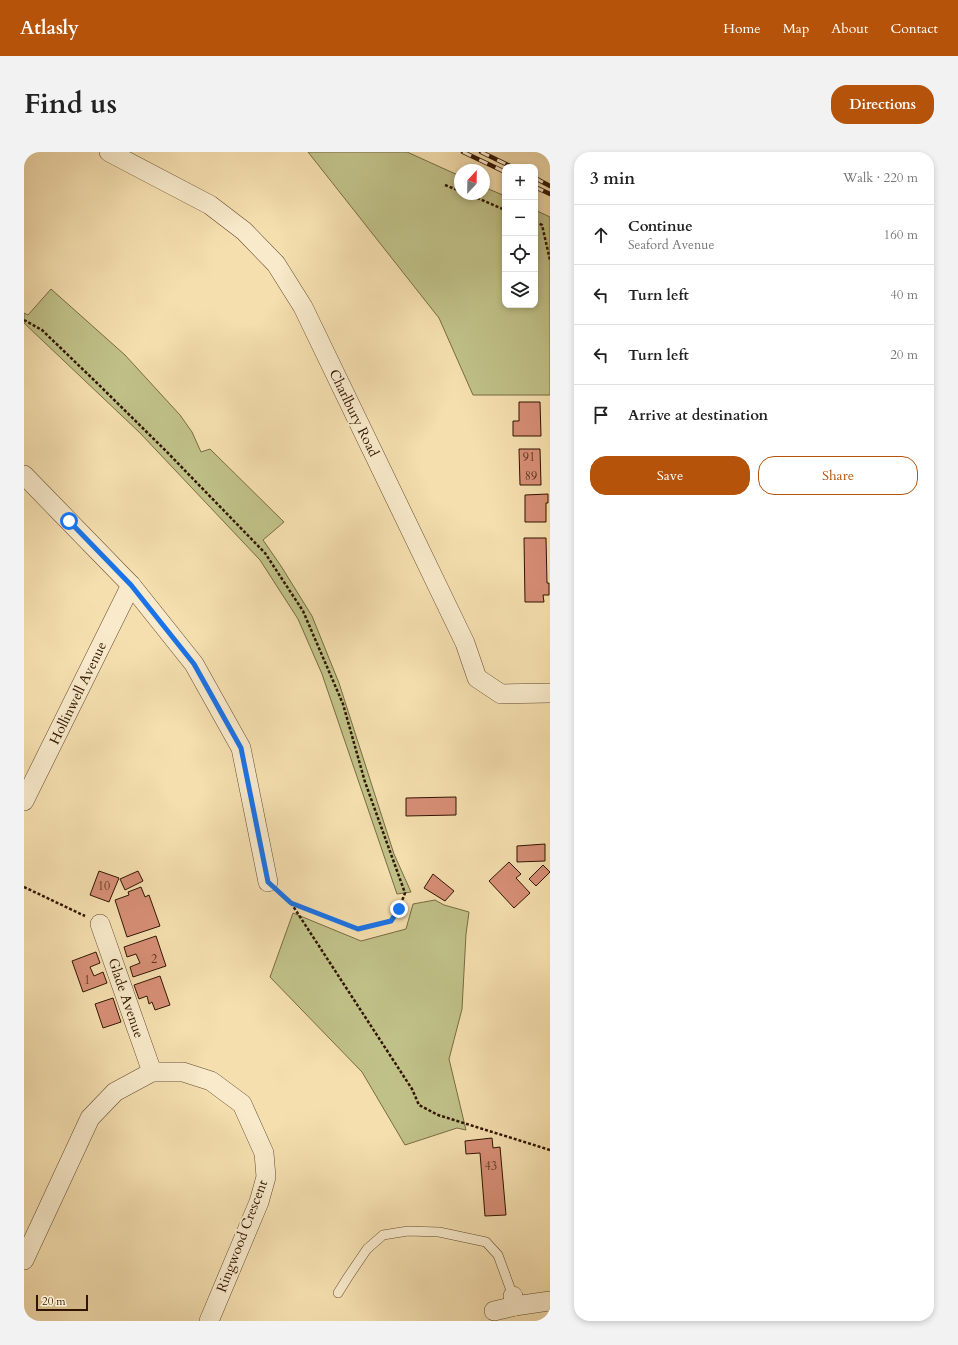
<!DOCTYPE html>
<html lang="en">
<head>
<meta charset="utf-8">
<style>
	:root { --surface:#fff; --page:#f2f2f2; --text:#222; --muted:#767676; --line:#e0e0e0; --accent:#b45309 }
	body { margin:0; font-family:Cardo,serif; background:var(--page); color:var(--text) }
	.controls { position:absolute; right:12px; top:12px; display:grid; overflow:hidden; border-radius:8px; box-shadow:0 2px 6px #0003 }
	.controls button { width:36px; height:36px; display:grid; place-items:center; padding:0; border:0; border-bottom:1px solid var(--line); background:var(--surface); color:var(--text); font:20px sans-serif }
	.compass { position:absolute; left:430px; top:12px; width:36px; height:36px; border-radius:50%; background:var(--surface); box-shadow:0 2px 6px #0003; rotate:22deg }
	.scale { position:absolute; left:12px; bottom:10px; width:52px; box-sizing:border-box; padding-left:4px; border:2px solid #311501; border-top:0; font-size:11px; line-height:14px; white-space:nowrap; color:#311501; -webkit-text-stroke:3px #f8eacb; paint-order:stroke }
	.stop { position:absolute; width:12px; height:12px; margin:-9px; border:3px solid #1a73e8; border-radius:50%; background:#fff }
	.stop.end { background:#1a73e8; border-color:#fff; box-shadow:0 1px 4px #0008 }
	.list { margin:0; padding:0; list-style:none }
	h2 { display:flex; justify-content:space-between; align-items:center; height:52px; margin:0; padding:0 16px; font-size:17px }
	h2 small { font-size:13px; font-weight:400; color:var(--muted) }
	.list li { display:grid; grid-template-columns:26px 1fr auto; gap:12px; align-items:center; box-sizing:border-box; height:60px; padding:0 16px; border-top:1px solid var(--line) }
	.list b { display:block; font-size:15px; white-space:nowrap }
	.list p { margin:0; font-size:13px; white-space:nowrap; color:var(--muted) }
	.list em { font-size:13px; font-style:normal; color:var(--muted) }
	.actions { display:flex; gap:8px; padding:12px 16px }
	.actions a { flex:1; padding:9px 0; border:1px solid var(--accent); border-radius:16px; text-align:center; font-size:14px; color:var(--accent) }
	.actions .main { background:var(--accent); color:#fff }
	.icon { flex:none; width:22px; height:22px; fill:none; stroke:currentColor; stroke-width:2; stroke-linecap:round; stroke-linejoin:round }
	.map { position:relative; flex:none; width:526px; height:1169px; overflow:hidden; border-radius:16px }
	header { display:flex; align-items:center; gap:24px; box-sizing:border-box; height:56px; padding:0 20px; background:var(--accent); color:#fff }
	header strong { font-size:19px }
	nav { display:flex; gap:22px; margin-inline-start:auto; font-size:14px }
	.intro { display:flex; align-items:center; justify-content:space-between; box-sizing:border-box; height:96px; padding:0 24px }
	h1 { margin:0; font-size:28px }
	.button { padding:10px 18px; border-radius:16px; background:var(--accent); color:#fff; font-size:14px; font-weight:700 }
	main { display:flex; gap:24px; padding:0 24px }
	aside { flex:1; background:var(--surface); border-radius:16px; box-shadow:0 2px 6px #0003 }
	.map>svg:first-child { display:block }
</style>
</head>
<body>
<header>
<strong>Atlasly</strong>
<nav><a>Home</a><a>Map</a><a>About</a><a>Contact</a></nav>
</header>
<div class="intro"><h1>Find us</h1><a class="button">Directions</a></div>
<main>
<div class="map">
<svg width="526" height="1169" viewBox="0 0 526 1169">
	<rect width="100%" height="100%" fill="#f5dfaf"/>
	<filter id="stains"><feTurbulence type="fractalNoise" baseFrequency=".005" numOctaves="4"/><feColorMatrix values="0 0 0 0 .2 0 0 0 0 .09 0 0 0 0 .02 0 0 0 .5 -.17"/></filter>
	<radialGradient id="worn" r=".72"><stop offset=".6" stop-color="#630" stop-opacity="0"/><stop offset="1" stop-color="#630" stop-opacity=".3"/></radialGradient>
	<g fill="#c0c188" stroke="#786b44">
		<polygon points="284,0 383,0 436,24 436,42 460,42 460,35 481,44 481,153 511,153 511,58 526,65 526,243 449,243 415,166"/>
		<polygon points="27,137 101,203 156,263 168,280 177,300 186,297 260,370 239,388 257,414 288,464 315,531 370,702 387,740 373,742 298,522 274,467 236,408 116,281 0,171 0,161 4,163"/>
		<polygon points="411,748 420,753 445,760 442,782 438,857 425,907 442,978 433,976 381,993 338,920 246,825 269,761 337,789 382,777 389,752"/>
	</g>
	<g fill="#d78f77" stroke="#311501">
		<polygon points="495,250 516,250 517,284 489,284 489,269 495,269"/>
		<polygon points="495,297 516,297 517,333 496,333"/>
		<polygon points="524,342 524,351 522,351 522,370 501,370 501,343"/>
		<polygon points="500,386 522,386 523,431 525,431 525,443 519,443 520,450 501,450"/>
		<polygon points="432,645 432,663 382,664 382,646"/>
		<polygon points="521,692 521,709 493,710 493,694"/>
		<polygon points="485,710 497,722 492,726 506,741 490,756 465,729"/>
		<polygon points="519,713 526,720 512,734 505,727"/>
		<polygon points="75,719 95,726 85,750 66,743"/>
		<polygon points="114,719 119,729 101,738 96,727"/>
		<polygon points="409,722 430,739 421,749 400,736"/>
		<polygon points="117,735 121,745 125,743 136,774 103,785 91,748 105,743 104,740"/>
		<polygon points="132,784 142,814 109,825 106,815 116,811 112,802 103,805 100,795"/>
		<polygon points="72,800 76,811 66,815 70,824 79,820 83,831 59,840 48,809"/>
		<polygon points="136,824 146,853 131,858 128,850 125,852 123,844 115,847 110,833"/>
		<polygon points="89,846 97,870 79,876 71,852"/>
		<polygon points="468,986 469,996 476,995 482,1063 461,1064 456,1001 442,1002 441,989"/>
	</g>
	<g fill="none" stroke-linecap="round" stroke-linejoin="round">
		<defs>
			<polyline id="service" points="314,1141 324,1125 343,1097 359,1083 384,1079 415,1080 462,1090 474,1103 489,1144"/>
			<g id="minor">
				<polyline points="85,0 186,53 220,79 252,112 279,155 441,491 453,526 477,542 526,541"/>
				<polyline points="0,323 107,433 170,512 217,596 244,730"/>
				<polyline points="0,649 107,433"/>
				<polyline points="76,772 128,920"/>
				<polyline points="0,1108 66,966 91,940 128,920 159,920 187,929 218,952 240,1001 242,1025 235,1050 185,1169"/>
				<polyline points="489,1144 491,1154 526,1149"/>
				<polyline points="470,1159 491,1154"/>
			</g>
		</defs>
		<use href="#service" stroke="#62482c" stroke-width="10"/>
		<use href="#minor" stroke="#62482c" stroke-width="20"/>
		<g stroke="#311501" stroke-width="2.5" stroke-dasharray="3 2" stroke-linecap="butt">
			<polyline points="421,33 436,39"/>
			<polyline points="444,42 481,58"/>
			<polyline points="511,70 518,73 526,108"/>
			<polyline points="0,168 18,178 73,231 142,299 241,401 279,459 319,552 341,630 381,741 375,757 367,769 335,777 267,751"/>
			<polyline points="0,735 61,764"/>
			<polyline points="256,741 267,751 388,937 395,953 414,963 526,998"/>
		</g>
		<use href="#service" stroke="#f8eacb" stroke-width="9"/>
		<use href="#minor" stroke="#f8eacb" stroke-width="19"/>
		<defs>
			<g id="rail">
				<polyline points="439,0 481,20"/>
				<polyline points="457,0 488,15"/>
				<polyline points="511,26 526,34"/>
				<polyline points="511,35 526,42"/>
			</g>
		</defs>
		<use href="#rail" stroke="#311501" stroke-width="4.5"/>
		<use href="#rail" stroke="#f8eacb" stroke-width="3" stroke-dasharray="9" stroke-linecap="butt"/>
	</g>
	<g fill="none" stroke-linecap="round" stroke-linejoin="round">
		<polyline stroke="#1a73e8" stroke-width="5" points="45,369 107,433 170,512 217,596 244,730 267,751 334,777 367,769 375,757"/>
	</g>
	<g text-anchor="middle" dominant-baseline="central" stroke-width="4" stroke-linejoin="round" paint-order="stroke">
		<g font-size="12" fill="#5a341e">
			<text x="505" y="305">91</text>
			<text x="507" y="324">89</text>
			<text x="80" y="734">10</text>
			<text x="130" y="807">2</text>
			<text x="63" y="828">1</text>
			<text x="467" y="1014">43</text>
		</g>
		<g font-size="14" fill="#311501" stroke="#f8eacb">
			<text transform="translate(330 261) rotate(64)">Charlbury Road</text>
			<text transform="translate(54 541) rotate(-64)">Hollinwell Avenue</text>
			<text transform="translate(102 846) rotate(71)">Glade Avenue</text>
			<text transform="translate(218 1084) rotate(-69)">Ringwood Crescent</text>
		</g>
	</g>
	<rect width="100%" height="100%" filter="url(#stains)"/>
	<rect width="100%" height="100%" fill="url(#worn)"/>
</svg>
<div class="controls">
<button>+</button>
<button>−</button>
<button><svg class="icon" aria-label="locate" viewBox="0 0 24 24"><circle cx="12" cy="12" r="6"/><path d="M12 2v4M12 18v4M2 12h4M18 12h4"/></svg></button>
<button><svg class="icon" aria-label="layers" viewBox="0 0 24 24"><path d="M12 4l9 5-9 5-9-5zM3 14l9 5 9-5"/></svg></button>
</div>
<svg class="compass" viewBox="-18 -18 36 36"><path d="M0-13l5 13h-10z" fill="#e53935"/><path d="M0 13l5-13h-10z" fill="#767676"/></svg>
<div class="scale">20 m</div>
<div class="stop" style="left:45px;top:369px"></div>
<div class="stop end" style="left:375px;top:757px"></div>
</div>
<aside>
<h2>3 min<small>Walk · 220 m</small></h2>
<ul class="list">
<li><svg class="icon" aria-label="ahead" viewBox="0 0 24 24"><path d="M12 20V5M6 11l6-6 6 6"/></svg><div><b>Continue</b><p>Seaford Avenue</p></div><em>160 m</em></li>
<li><svg class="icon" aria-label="left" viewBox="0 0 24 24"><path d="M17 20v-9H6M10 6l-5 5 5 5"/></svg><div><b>Turn left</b></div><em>40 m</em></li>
<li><svg class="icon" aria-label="left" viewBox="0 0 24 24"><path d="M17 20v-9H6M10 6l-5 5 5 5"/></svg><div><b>Turn left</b></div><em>20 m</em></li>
<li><svg class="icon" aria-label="arrive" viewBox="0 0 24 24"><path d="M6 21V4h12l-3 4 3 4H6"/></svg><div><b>Arrive at destination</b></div></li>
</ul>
<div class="actions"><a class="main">Save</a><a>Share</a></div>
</aside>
</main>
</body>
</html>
